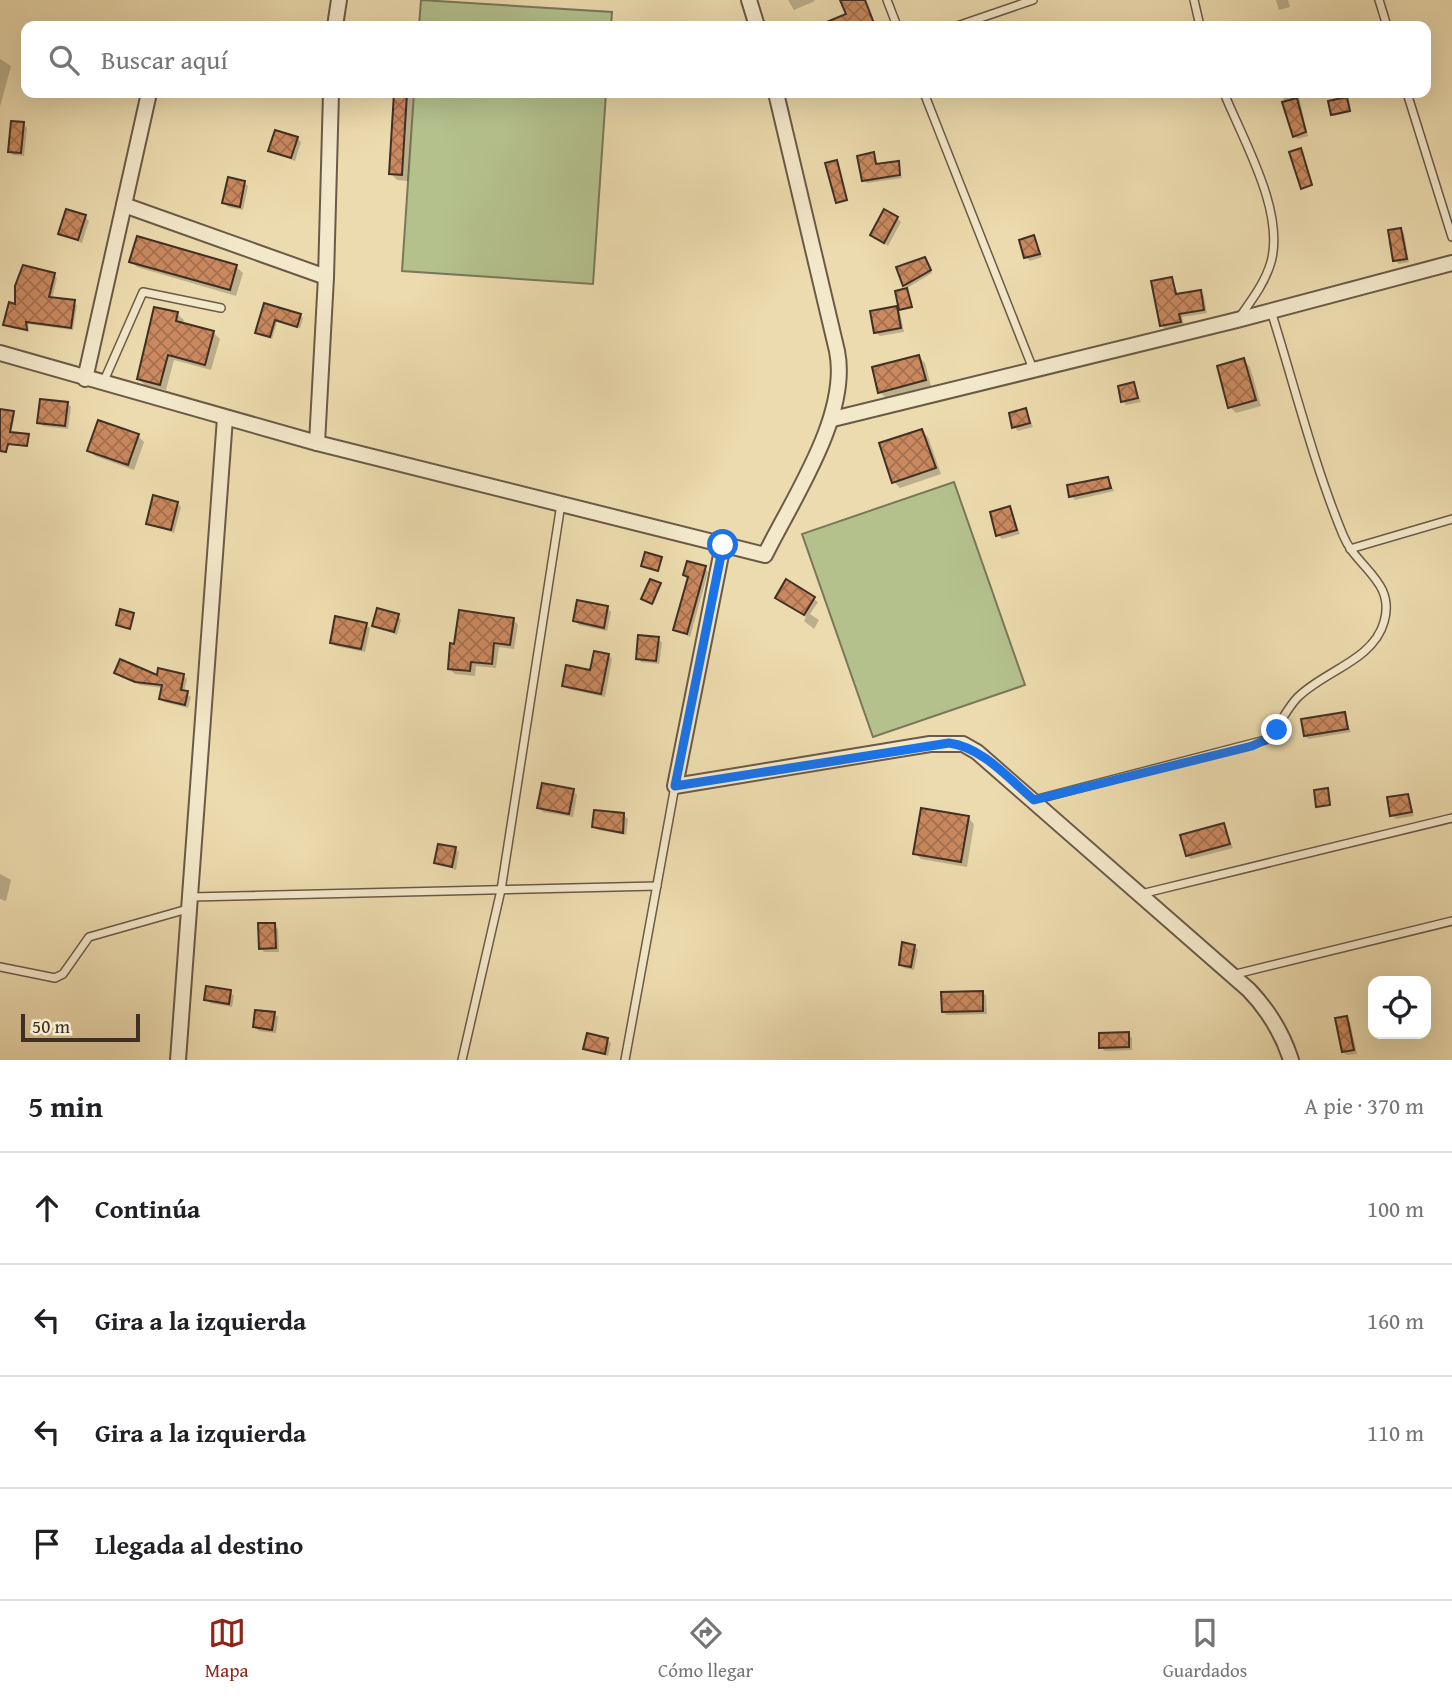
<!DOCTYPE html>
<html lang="es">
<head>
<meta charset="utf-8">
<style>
	:root { --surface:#fff; --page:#f2f2f2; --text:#202124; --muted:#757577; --line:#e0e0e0; --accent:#8f2418 }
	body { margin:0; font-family:"Gentium Book Plus",serif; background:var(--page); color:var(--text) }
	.controls { position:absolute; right:21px; bottom:21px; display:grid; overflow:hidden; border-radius:14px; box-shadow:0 7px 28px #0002 }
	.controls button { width:63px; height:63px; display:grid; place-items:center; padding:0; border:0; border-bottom:2px solid var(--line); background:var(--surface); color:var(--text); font:35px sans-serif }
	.scale { position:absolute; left:21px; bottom:18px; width:119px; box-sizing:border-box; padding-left:7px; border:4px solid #402f25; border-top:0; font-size:19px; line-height:24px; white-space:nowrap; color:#402f25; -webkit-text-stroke:5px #f3e8ca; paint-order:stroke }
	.stop { position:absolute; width:21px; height:21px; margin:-16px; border:5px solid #1a73e8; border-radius:50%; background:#fff }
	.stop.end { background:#1a73e8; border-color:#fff; box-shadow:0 2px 7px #0008 }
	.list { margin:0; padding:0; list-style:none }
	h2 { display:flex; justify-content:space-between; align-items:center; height:91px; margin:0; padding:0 28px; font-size:30px }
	h2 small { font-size:23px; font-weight:400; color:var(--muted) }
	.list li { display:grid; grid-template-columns:46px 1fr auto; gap:21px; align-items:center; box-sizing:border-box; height:112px; padding:0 28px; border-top:2px solid var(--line) }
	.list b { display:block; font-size:26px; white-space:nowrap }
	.list em { font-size:23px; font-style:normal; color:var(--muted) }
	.icon { flex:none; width:38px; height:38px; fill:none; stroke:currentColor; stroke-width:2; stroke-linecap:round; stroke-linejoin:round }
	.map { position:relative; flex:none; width:1452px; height:1060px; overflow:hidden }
	.search { position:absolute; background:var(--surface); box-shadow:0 7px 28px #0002; left:21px; right:21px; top:21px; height:77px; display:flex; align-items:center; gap:18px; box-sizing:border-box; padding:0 24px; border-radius:14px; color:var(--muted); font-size:26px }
	.sheet { height:539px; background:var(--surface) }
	nav { display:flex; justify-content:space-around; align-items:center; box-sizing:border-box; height:98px; border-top:2px solid var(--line); background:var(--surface); font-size:19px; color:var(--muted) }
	nav a { display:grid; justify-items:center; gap:4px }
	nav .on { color:var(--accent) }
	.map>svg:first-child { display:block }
</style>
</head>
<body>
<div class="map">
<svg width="1452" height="1060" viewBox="0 0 1452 1060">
	<defs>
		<pattern id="building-cross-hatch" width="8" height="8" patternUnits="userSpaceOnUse" patternTransform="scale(1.75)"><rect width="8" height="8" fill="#ca895f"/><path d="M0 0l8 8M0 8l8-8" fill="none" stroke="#a5704e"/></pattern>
	</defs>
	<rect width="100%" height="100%" fill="#ecdbae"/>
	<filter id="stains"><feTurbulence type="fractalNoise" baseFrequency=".00286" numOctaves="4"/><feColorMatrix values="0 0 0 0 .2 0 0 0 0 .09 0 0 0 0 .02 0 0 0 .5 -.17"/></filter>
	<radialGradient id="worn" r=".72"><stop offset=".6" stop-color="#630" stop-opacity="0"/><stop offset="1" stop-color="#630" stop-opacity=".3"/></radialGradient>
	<g fill="#b4c18d" stroke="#7a7859" stroke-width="2">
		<polygon points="421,0 612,12 611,26 419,26"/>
		<polygon points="414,93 606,93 593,284 402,271"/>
		<polygon points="954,482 1025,685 873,737 802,534"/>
	</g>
	<g fill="#0003">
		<polygon points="788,0 814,0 815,1 794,10"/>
		<polygon points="1276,0 1288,0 1290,7 1279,10"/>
		<polygon points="864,1 876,26 816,26 848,15"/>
		<polygon points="0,59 11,66 0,107"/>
		<polygon points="395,93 413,93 408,181 397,180 391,174"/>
		<polygon points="1282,93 1298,93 1308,136 1298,139 1294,136"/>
		<polygon points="1346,99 1350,112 1334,116 1333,114"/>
		<polygon points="23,124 27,128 24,156 13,155 10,151"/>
		<polygon points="297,138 301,142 295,161 270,150"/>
		<polygon points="873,154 878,165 898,163 902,178 867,183 864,180"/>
		<polygon points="244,183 248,186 243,210 228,207 224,203"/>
		<polygon points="85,217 89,221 82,243 60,234"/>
		<polygon points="897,218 901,222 888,246 872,235"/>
		<polygon points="1400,229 1404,233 1409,262 1399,264 1395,260"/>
		<polygon points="1034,237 1042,257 1030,261 1026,257"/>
		<polygon points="925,259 932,273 907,288 904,285"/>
		<polygon points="131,261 236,267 243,273 236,296 137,267"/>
		<polygon points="54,275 57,278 52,299 77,305 73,330 28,324 29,332 8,327 5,324 16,306"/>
		<polygon points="1172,279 1178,296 1200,292 1204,296 1207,313 1182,317 1184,325 1165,329 1161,325"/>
		<polygon points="265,305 300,316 303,318 300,328 277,322 272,339 259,335 257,332"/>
		<polygon points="897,308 900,312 904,332 880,336 876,333"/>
		<polygon points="177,314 184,320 183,324 214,333 220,339 211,370 174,360 166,390 145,385 138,379"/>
		<polygon points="919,357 925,363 931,386 886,398 880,392"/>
		<polygon points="1244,360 1250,367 1261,406 1236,413 1230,407"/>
		<polygon points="1134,384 1141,402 1126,405 1123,401"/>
		<polygon points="67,403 71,407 68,429 43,426 39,422"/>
		<polygon points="1026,410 1033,427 1018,431 1014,427"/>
		<polygon points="0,411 15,414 11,434 28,436 28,447 0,443"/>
		<polygon points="922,431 928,437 941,474 900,488 894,482"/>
		<polygon points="138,436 144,442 134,470 95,456 89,450"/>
		<polygon points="1108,479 1114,491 1075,500 1071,496"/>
		<polygon points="177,503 181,507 174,533 148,523"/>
		<polygon points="1010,508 1020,534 1002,539 998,535"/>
		<polygon points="705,568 708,572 690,637 675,629 689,579 685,575"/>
		<polygon points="660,585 654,604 644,600"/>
		<polygon points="814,599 818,602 810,614 819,620 814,629 804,621 806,617 781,601"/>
		<polygon points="607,608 611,612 607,631 579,625 575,621"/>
		<polygon points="398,616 401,620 397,635 374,626"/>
		<polygon points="513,619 518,625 514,649 499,647 496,668 476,666 475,676 455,674 449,669"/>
		<polygon points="366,625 370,628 365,652 335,646 332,642"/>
		<polygon points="658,639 662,643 659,664 641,662 638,658"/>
		<polygon points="609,655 612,659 605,697 568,689 564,685 592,672"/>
		<polygon points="116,672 158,678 183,675 187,679 184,692 191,697 188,708 164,702 161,698 163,688 140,685"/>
		<polygon points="1344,713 1351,732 1309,739 1305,736"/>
		<polygon points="573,791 577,795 573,817 543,812 539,808"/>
		<polygon points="1408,795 1414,816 1396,819 1392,815"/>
		<polygon points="624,815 628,819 626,835 598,830 594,826"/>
		<polygon points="968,818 974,824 967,867 921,859 915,853"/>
		<polygon points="1223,825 1233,848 1191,859 1187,856"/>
		<polygon points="455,849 459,852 456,870 436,862"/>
		<polygon points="0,874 11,880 6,901 0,899"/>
		<polygon points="274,925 278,929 279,952 264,952 261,948"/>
		<polygon points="914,946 918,950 914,970 904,968 900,964"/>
		<polygon points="230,992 234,996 232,1007 210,1003 206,999"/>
		<polygon points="982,992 986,996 987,1014 947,1015 943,1012"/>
		<polygon points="274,1014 278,1017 276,1033 259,1031 255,1027"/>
		<polygon points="1346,1018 1350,1022 1357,1054 1347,1055 1343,1052"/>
		<polygon points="1128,1034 1132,1038 1132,1050 1105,1051 1101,1047"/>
		<polygon points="607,1040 611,1043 608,1056 585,1048"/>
	</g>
	<g fill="url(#building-cross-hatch)" stroke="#402f25" stroke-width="2">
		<polygon points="840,0 865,0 875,26 817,26 846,14"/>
		<polygon points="394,93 407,93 402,175 389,174"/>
		<polygon points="1347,97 1350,111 1331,115 1328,101"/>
		<polygon points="1297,98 1306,132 1293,137 1282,102"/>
		<polygon points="11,121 24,122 21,153 8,152"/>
		<polygon points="275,130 298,137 291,158 268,151"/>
		<polygon points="1301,148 1312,185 1301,189 1289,152"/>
		<polygon points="874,152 876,164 899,161 900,175 862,181 857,156"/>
		<polygon points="837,160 847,200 836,203 825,163"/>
		<polygon points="228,177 245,181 240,207 222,203"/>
		<polygon points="66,209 86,215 78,240 58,234"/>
		<polygon points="884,209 898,217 884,243 870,235"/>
		<polygon points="1401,228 1407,259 1393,261 1388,230"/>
		<polygon points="1034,235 1040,254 1024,258 1019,240"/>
		<polygon points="137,236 237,265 230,290 129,262"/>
		<polygon points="925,257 931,270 903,286 896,267"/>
		<polygon points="23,265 55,273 49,297 75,300 71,328 26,322 27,330 3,325 9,302 15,304 15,286"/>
		<polygon points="1172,277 1176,294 1201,290 1204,310 1179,314 1181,322 1160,326 1151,281"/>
		<polygon points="907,288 912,307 899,310 895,291"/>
		<polygon points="264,303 301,314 297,327 275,320 270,337 255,333"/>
		<polygon points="897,306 901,328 874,333 870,311"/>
		<polygon points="154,307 178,312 176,321 214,331 205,365 168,355 160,385 137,379"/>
		<polygon points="919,355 926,380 878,393 872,367"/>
		<polygon points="1244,358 1256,400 1228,408 1217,366"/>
		<polygon points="1134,382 1138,398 1121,402 1118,386"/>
		<polygon points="40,399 68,402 65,426 37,423"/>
		<polygon points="1026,408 1030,423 1012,428 1009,413"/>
		<polygon points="0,409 14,411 10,432 29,434 27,446 8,444 6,452 0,451"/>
		<polygon points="98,420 139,434 128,465 87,451"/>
		<polygon points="922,429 936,468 892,483 879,443"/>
		<polygon points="1108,477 1111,488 1069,497 1067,485"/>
		<polygon points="153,495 178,502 171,530 146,524"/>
		<polygon points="1010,506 1017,530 996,536 990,512"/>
		<polygon points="645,552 662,557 658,571 641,566"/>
		<polygon points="687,561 706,566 687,634 673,630 688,577 683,575"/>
		<polygon points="650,579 661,583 652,604 641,599"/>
		<polygon points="786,579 815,597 804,615 775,598"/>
		<polygon points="577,600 608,606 604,628 573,621"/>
		<polygon points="377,608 399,614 394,632 372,626"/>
		<polygon points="120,609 134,613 130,629 116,625"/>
		<polygon points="459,610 514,618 510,645 494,643 492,664 471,662 470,671 448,669 450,643 454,644"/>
		<polygon points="335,616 367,623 361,649 330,643"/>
		<polygon points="638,635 659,637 656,661 636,659"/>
		<polygon points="594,651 609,654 601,694 562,686 566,665 590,670"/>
		<polygon points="120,659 157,675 158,668 184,674 181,690 188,691 185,705 159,699 162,685 135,682 114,673"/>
		<polygon points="1345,712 1348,729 1304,736 1301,719"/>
		<polygon points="542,783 574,789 569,814 537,808"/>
		<polygon points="1328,788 1330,805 1316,807 1314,790"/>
		<polygon points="1408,794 1412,812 1390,816 1387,797"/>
		<polygon points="921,808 969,816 961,862 913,854"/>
		<polygon points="594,810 624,813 623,833 592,827"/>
		<polygon points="1224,823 1230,844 1186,856 1180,835"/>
		<polygon points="438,844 456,847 452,867 434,863"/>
		<polygon points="258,923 275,923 276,948 259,949"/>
		<polygon points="902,942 915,945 911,967 899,965"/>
		<polygon points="206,986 231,990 229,1004 204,1000"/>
		<polygon points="983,991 983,1011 942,1012 941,992"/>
		<polygon points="255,1010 275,1012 272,1030 253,1027"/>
		<polygon points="1347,1016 1354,1050 1342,1052 1335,1018"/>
		<polygon points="1129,1032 1129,1047 1099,1048 1099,1033"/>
		<polygon points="587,1033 608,1038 605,1054 583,1049"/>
	</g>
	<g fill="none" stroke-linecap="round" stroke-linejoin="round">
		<defs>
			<g id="service">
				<polyline points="887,0 897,26"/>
				<polyline points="1194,0 1200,26"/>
				<polyline points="1379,0 1387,26"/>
				<polyline points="957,26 1033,0"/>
				<polyline points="924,93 1033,369"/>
				<path d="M1224 93C1243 140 1285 211 1271 262 1265 283 1251 301 1239 318"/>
				<polyline points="1407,93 1452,237"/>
				<polyline points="103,383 143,292 221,308"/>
				<polyline points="1350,549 1452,519"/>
				<path d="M1034 800 1265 740C1279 728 1285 711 1297 698 1323 671 1373 661 1384 622 1396 581 1356 568 1343 535 1314 465 1294 384 1271 311"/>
				<polyline points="1141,894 1452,818"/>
				<polyline points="191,897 657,886"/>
				<polyline points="0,967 55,978 63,974 89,937 191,908"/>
				<polyline points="1232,975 1452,921"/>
				<polyline points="462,1060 501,890 561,504"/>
				<polyline points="625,1060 675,786"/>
			</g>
			<g id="minor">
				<polyline points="749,0 757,26"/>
				<polyline points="335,26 339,0"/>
				<polyline points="124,205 326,277"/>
				<path d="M0 353 317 443 765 555C793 498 850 415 837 351L776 93"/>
				<polyline points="85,379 149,93"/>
				<polyline points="833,419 1237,320 1452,263"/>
				<polyline points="317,443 326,277 331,93"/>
				<path d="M723 545 675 786 930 744H963L977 752 1249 990C1269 1011 1282 1032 1291 1060"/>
				<polyline points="178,1060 225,418"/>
			</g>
		</defs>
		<use href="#service" stroke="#6b5a47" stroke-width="10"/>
		<use href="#minor" stroke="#6b5a47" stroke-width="18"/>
		<use href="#service" stroke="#f3e8ca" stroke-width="7"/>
		<use href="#minor" stroke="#f3e8ca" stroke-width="14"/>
	</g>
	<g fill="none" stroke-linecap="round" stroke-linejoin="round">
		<path stroke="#1a73e8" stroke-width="9" d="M723 545 675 786 949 743C982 747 1009 779 1034 800L1252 746 1265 740 1277 730"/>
	</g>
	<rect width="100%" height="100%" filter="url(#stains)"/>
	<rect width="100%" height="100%" fill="url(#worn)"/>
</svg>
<div class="controls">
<button><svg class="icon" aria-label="locate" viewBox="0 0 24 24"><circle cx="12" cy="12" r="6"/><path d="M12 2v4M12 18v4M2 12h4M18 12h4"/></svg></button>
</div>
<div class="scale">50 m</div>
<div class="stop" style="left:723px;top:545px"></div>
<div class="stop end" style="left:1277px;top:730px"></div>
<div class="search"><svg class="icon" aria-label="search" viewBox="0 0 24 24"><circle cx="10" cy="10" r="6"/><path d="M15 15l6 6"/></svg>Buscar aquí</div>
</div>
<section class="sheet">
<h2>5 min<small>A pie · 370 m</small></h2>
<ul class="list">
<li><svg class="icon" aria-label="ahead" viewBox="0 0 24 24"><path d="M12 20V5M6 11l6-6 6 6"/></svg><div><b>Continúa</b></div><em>100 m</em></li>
<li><svg class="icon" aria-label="left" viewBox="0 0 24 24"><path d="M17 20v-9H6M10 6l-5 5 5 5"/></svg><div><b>Gira a la izquierda</b></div><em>160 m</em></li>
<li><svg class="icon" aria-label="left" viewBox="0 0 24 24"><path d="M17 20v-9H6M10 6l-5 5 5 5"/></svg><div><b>Gira a la izquierda</b></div><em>110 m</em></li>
<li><svg class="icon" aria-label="arrive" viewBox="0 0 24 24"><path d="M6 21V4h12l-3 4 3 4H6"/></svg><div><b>Llegada al destino</b></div></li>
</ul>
</section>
<nav>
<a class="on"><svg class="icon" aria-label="map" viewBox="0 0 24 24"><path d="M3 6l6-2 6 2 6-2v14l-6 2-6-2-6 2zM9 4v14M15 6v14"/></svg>Mapa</a>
<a><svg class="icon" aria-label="directions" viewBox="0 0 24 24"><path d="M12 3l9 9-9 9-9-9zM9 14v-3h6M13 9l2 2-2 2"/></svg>Cómo llegar</a>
<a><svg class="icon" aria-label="saved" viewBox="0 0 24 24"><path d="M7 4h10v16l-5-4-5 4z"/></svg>Guardados</a>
</nav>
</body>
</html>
